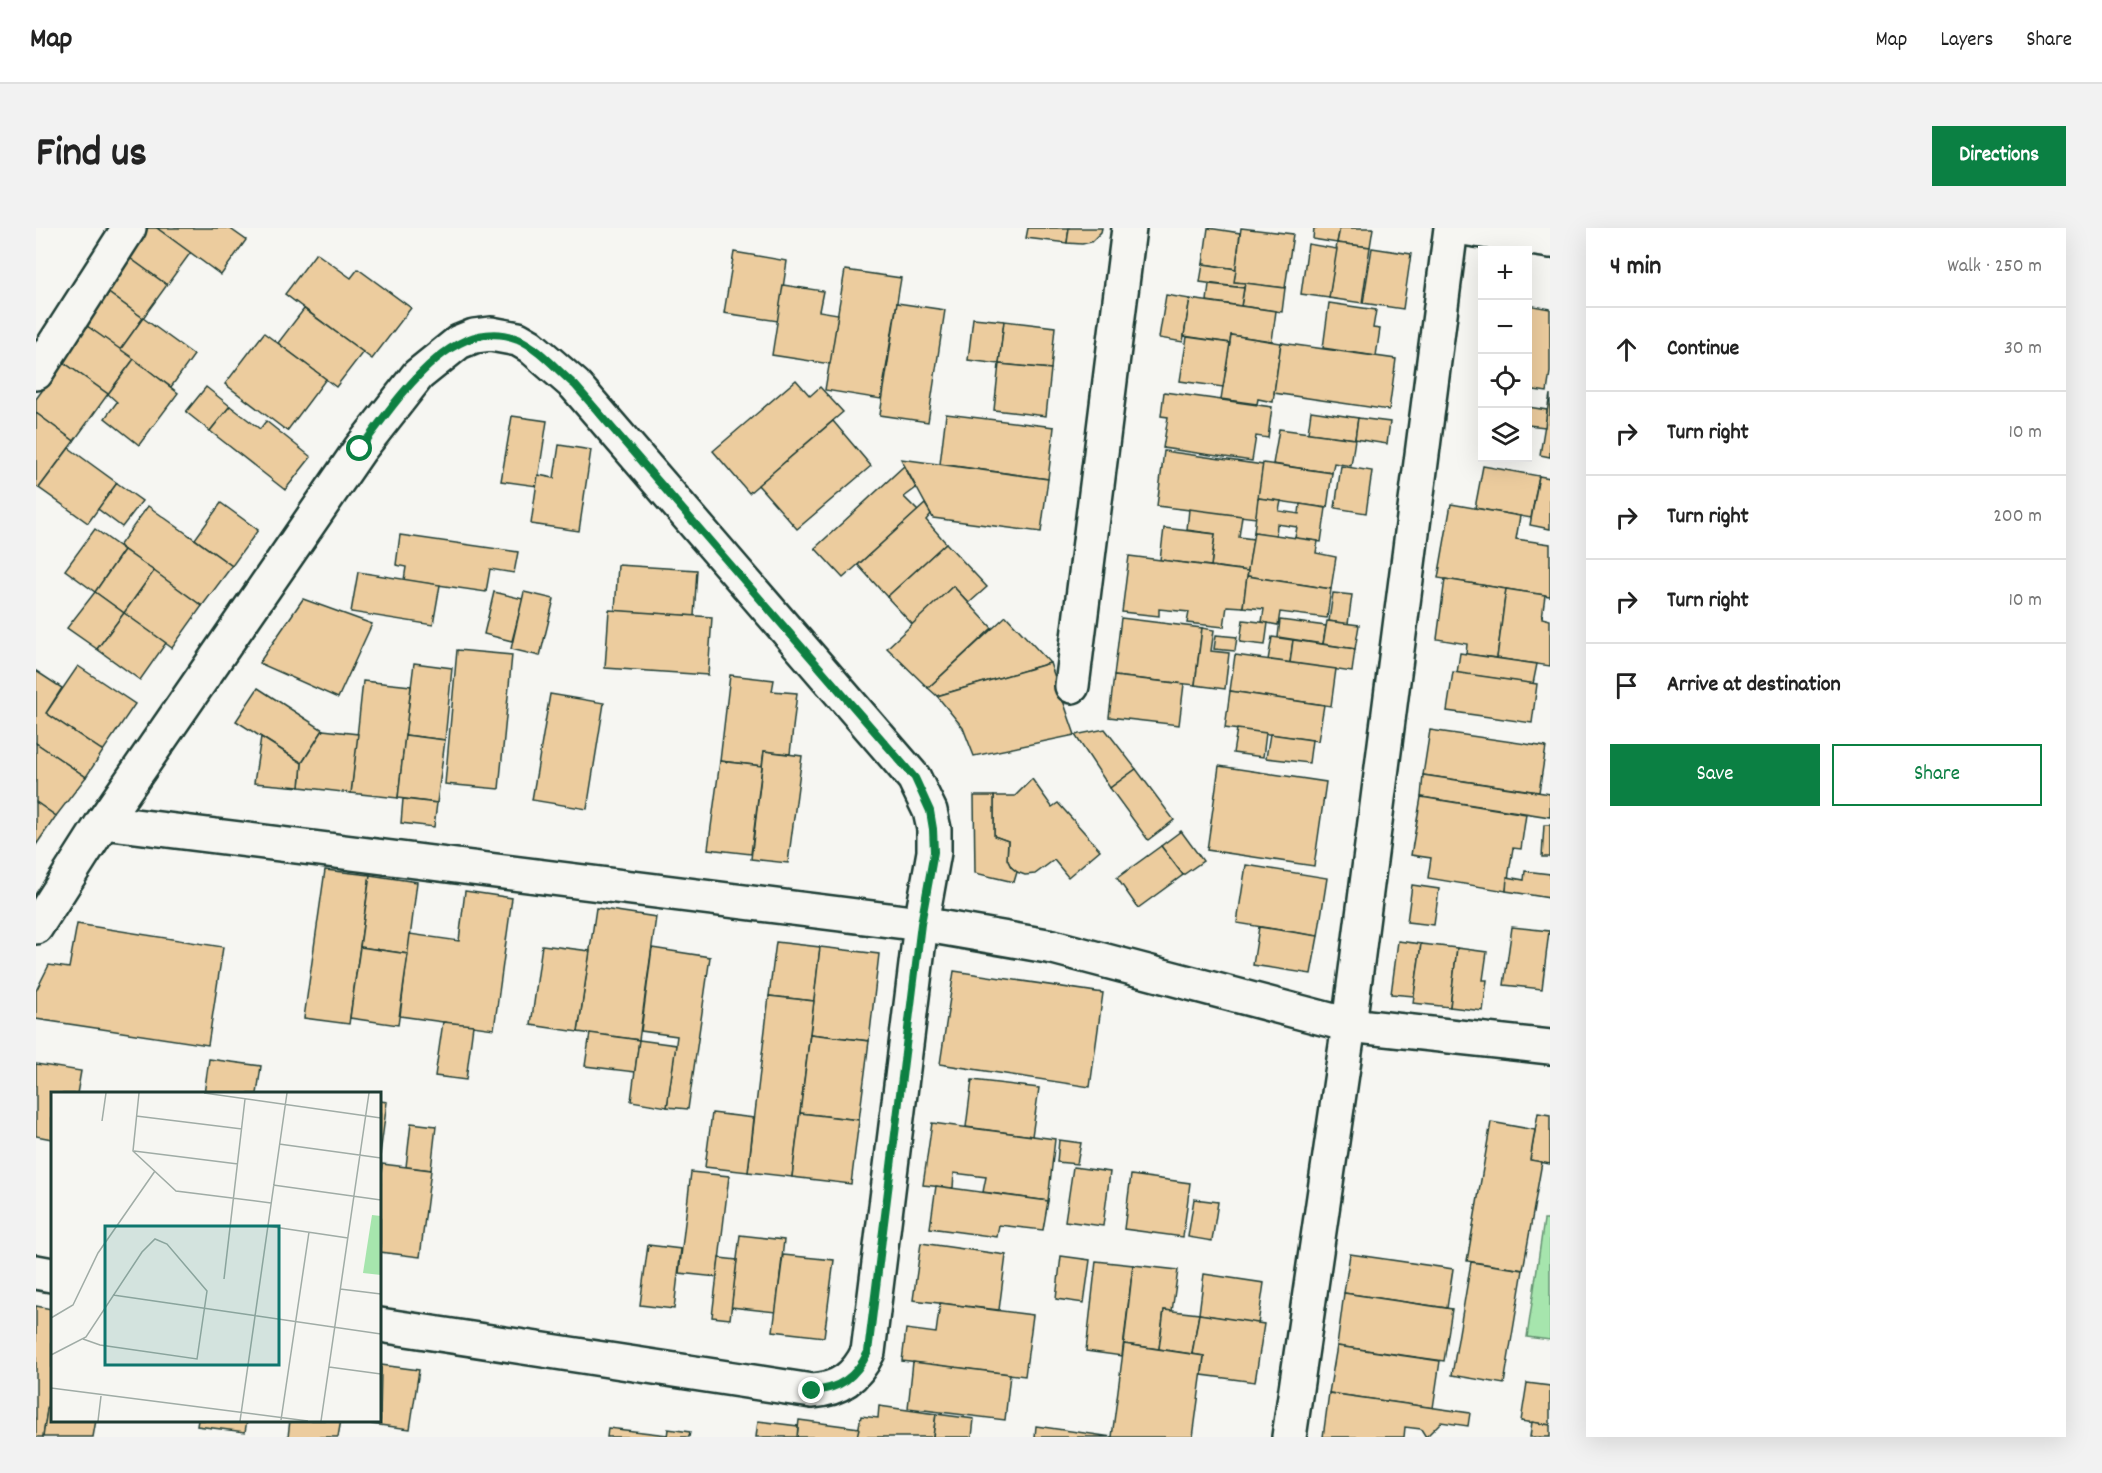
<!DOCTYPE html>
<html lang="en">
<head>
<meta charset="utf-8">
<style>
	:root { --surface:#fff; --page:#f2f2f2; --text:#222; --muted:#767676; --line:#e0e0e0; --accent:#0b8043 }
	body { margin:0; font-family:Dekko,sans-serif; background:var(--page); color:var(--text) }
	.controls { position:absolute; right:18px; top:18px; display:grid; overflow:hidden; border-radius:0px; box-shadow:0 6px 24px #0002 }
	.controls button { width:54px; height:54px; display:grid; place-items:center; padding:0; border:0; border-bottom:2px solid var(--line); background:var(--surface); color:var(--text); font:30px sans-serif }
	.stop { position:absolute; width:18px; height:18px; margin:-14px; border:4px solid #0b8043; border-radius:50%; background:#fff }
	.stop.end { background:#0b8043; border-color:#fff; box-shadow:0 2px 6px #0008 }
	.list { margin:0; padding:0; list-style:none }
	h2 { display:flex; justify-content:space-between; align-items:center; height:78px; margin:0; padding:0 24px; font-size:26px }
	h2 small { font-size:20px; font-weight:400; color:var(--muted) }
	.list li { display:grid; grid-template-columns:39px 1fr auto; gap:18px; align-items:center; box-sizing:border-box; height:84px; padding:0 24px; border-top:2px solid var(--line) }
	.list b { display:block; font-size:22px; white-space:nowrap }
	.list em { font-size:20px; font-style:normal; color:var(--muted) }
	.actions { display:flex; gap:12px; padding:18px 24px }
	.actions a { flex:1; padding:14px 0; border:2px solid var(--accent); border-radius:0px; text-align:center; font-size:21px; color:var(--accent) }
	.actions .main { background:var(--accent); color:#fff }
	.icon { flex:none; width:33px; height:33px; fill:none; stroke:currentColor; stroke-width:2; stroke-linecap:round; stroke-linejoin:round }
	.map { position:relative; flex:none; width:1514px; height:1209px; overflow:hidden; border-radius:0px }
	header { display:flex; align-items:center; gap:36px; box-sizing:border-box; height:84px; padding:0 30px; background:var(--surface); border-bottom:2px solid var(--line) }
	header strong { font-size:28px }
	nav { display:flex; gap:33px; margin-inline-start:auto; font-size:21px }
	.intro { display:flex; align-items:center; justify-content:space-between; box-sizing:border-box; height:144px; padding:0 36px }
	h1 { margin:0; font-size:42px }
	.button { padding:15px 27px; border-radius:0px; background:var(--accent); color:#fff; font-size:21px; font-weight:700 }
	main { display:flex; gap:36px; padding:0 36px }
	aside { flex:1; background:var(--surface); border-radius:0px; box-shadow:0 6px 24px #0002 }
	.map>svg:first-child { display:block }
</style>
</head>
<body>
<header>
<strong>Map</strong>
<nav><a>Map</a><a>Layers</a><a>Share</a></nav>
</header>
<div class="intro"><h1>Find us</h1><a class="button">Directions</a></div>
<main>
<div class="map">
<svg width="1514" height="1209" viewBox="0 0 1514 1209">
	<rect width="100%" height="100%" fill="#f6f6f2"/>
	<filter id="ink" filterUnits="userSpaceOnUse"><feTurbulence type="fractalNoise" baseFrequency=".0167" numOctaves="2"/><feDisplacementMap in="SourceGraphic" scale="12" xChannelSelector="R" yChannelSelector="G"/><feConvolveMatrix kernelMatrix="1 2 1 2 8 2 1 2 1" color-interpolation-filters="sRGB"/></filter>
	<g filter="url(#ink)">
		<polygon fill="#a6e5ad" stroke="#629170" stroke-width="1.5" points="1508,992 1514,992 1514,1112 1491,1109"/>
		<g fill="#eccc9e" stroke="#1f3d34" stroke-width="1.5">
			<polygon points="112,0 121,0 155,24 131,57 91,28"/>
			<polygon points="121,0 193,0 210,12 185,47"/>
			<polygon points="992,0 1033,0 1031,15 990,10"/>
			<polygon points="1033,0 1066,0 1065,4 1055,14 1046,16 1031,15"/>
			<polygon points="1172,0 1204,5 1200,41 1167,36"/>
			<polygon points="1205,0 1257,6 1249,60 1198,54"/>
			<polygon points="1278,0 1304,0 1301,15 1277,11"/>
			<polygon points="1304,0 1337,0 1334,19 1301,15"/>
			<polygon points="1301,15 1334,19 1326,75 1293,70"/>
			<polygon points="1272,16 1301,21 1293,70 1265,66"/>
			<polygon points="1336,20 1375,26 1367,81 1327,75"/>
			<polygon points="698,24 751,33 742,93 688,85"/>
			<polygon points="280,25 315,50 322,41 375,80 336,131 249,66"/>
			<polygon points="91,28 131,57 107,90 67,61"/>
			<polygon points="1167,36 1200,41 1198,54 1209,55 1208,60 1164,54"/>
			<polygon points="809,42 865,50 845,171 789,162"/>
			<polygon points="1209,55 1249,60 1246,84 1205,78"/>
			<polygon points="1173,56 1208,60 1205,78 1171,73"/>
			<polygon points="747,57 787,63 783,83 802,86 794,136 736,127"/>
			<polygon points="71,64 107,90 84,122 48,96"/>
			<polygon points="1130,67 1154,71 1147,114 1123,110"/>
			<polygon points="1154,71 1240,83 1236,113 1195,107 1194,115 1148,108"/>
			<polygon points="861,75 909,82 892,194 844,187"/>
			<polygon points="1293,75 1340,82 1337,100 1344,101 1340,128 1287,120"/>
			<polygon points="1492,77 1514,81 1514,144 1511,164 1492,161"/>
			<polygon points="268,81 327,124 300,159 242,115"/>
			<polygon points="107,90 158,127 135,159 84,122"/>
			<polygon points="937,90 968,93 963,136 932,132"/>
			<polygon points="41,91 98,131 72,166 16,126"/>
			<polygon points="968,93 1019,99 1015,141 963,136"/>
			<polygon points="228,105 290,151 251,203 189,156"/>
			<polygon points="1195,107 1245,115 1237,174 1222,171 1221,176 1185,171"/>
			<polygon points="1151,109 1194,115 1187,159 1144,153"/>
			<polygon points="1245,115 1360,131 1353,182 1238,165"/>
			<polygon points="98,131 142,165 103,217 69,190 81,174 72,166"/>
			<polygon points="27,134 72,166 38,213 0,185 0,171"/>
			<polygon points="963,136 1015,141 1010,188 958,182"/>
			<polygon points="760,152 774,168 784,159 807,184 713,265 677,223"/>
			<polygon points="170,159 194,178 174,203 150,184"/>
			<polygon points="1128,164 1236,179 1232,210 1220,208 1216,233 1127,220 1132,189 1125,188"/>
			<polygon points="1514,166 1514,229 1504,227"/>
			<polygon points="194,178 224,201 230,193 275,229 249,262 174,203"/>
			<polygon points="1492,179 1511,182 1509,199 1492,197"/>
			<polygon points="1275,183 1322,190 1319,211 1272,205"/>
			<polygon points="0,185 38,213 3,260 0,258"/>
			<polygon points="910,186 1018,199 1012,251 904,236"/>
			<polygon points="476,188 511,193 501,258 465,253"/>
			<polygon points="1322,190 1354,194 1351,216 1319,211"/>
			<polygon points="797,193 835,238 761,301 722,257"/>
			<polygon points="1243,201 1319,211 1315,238 1298,235 1296,245 1237,236"/>
			<polygon points="523,217 555,222 543,303 495,296 502,247 518,250"/>
			<polygon points="33,220 81,255 52,295 3,260"/>
			<polygon points="1128,223 1227,237 1220,290 1121,278"/>
			<polygon points="865,231 1012,251 1005,304 897,290"/>
			<polygon points="1227,235 1296,245 1291,280 1222,270"/>
			<polygon points="868,238 880,260 868,269 882,283 807,350 779,320"/>
			<polygon points="1305,238 1336,243 1330,285 1299,280"/>
			<polygon points="1447,238 1503,248 1495,290 1439,280"/>
			<polygon points="1503,248 1514,250 1514,301 1494,297"/>
			<polygon points="81,255 106,273 86,299 62,281"/>
			<polygon points="1222,270 1245,273 1243,283 1263,286 1264,276 1290,280 1285,314 1259,310 1261,299 1241,296 1240,308 1218,304"/>
			<polygon points="185,275 222,302 196,338 159,311"/>
			<polygon points="889,276 895,286 890,292 910,315 851,369 822,337"/>
			<polygon points="1415,276 1484,288 1480,311 1514,316 1514,368 1402,350"/>
			<polygon points="112,278 196,338 166,378 83,318"/>
			<polygon points="1153,281 1206,288 1203,309 1217,311 1212,343 1175,338 1179,306 1151,302"/>
			<polygon points="1128,300 1179,306 1175,338 1124,332"/>
			<polygon points="59,301 88,322 59,364 29,342"/>
			<polygon points="1218,304 1282,313 1280,325 1300,329 1295,361 1211,348"/>
			<polygon points="364,307 482,324 478,345 454,341 450,364 368,352 370,339 360,337"/>
			<polygon points="910,315 951,359 933,375 917,358 877,397 851,369"/>
			<polygon points="88,322 118,343 88,385 59,364"/>
			<polygon points="1093,328 1212,343 1207,379 1191,378 1188,399 1151,395 1153,384 1123,381 1123,388 1086,384"/>
			<polygon points="582,337 661,342 658,388 579,383"/>
			<polygon points="118,343 166,378 136,420 88,385"/>
			<polygon points="322,344 404,357 397,397 315,384"/>
			<polygon points="1211,348 1295,361 1291,390 1244,384 1242,397 1226,394 1228,381 1207,379"/>
			<polygon points="1409,351 1470,361 1461,430 1430,426 1431,416 1401,411"/>
			<polygon points="917,358 956,400 892,460 851,420"/>
			<polygon points="1470,361 1509,367 1506,390 1514,392 1514,438 1461,430"/>
			<polygon points="59,364 88,385 61,421 31,400"/>
			<polygon points="458,364 487,371 476,413 448,406"/>
			<polygon points="488,364 518,371 504,428 475,421"/>
			<polygon points="1297,365 1316,367 1312,396 1293,393"/>
			<polygon points="267,371 336,396 302,470 223,435"/>
			<polygon points="573,382 676,389 672,447 569,440"/>
			<polygon points="88,385 130,415 104,452 61,421"/>
			<polygon points="970,388 1014,435 901,468 892,460"/>
			<polygon points="1085,390 1166,400 1159,457 1078,448"/>
			<polygon points="1207,392 1232,395 1229,417 1204,414"/>
			<polygon points="1244,392 1290,398 1287,416 1242,409"/>
			<polygon points="1291,393 1323,397 1319,421 1287,416"/>
			<polygon points="1166,400 1178,402 1175,423 1193,425 1189,461 1159,457"/>
			<polygon points="1180,407 1201,409 1199,423 1178,421"/>
			<polygon points="1236,409 1257,412 1254,435 1232,432"/>
			<polygon points="1257,412 1319,421 1316,444 1254,435"/>
			<polygon points="421,422 476,427 463,561 409,556"/>
			<polygon points="1424,425 1501,436 1497,456 1421,445"/>
			<polygon points="1199,427 1300,441 1295,478 1194,463"/>
			<polygon points="378,435 416,440 409,512 369,507"/>
			<polygon points="1014,435 1039,507 938,528 927,500 901,468"/>
			<polygon points="42,438 99,476 67,523 10,485"/>
			<polygon points="0,443 26,460 10,485 67,523 50,549 0,515"/>
			<polygon points="1417,444 1501,456 1496,495 1411,483"/>
			<polygon points="694,447 738,452 736,463 761,465 754,526 728,523 726,538 684,533"/>
			<polygon points="1078,448 1148,456 1143,497 1073,489"/>
			<polygon points="327,453 375,458 362,570 315,565"/>
			<polygon points="222,460 287,502 266,535 200,493"/>
			<polygon points="1194,463 1288,477 1282,513 1189,500"/>
			<polygon points="514,466 568,475 551,581 496,572"/>
			<polygon points="1069,501 1100,541 1074,560 1039,507"/>
			<polygon points="1201,501 1230,505 1227,529 1197,525"/>
			<polygon points="287,502 322,506 315,565 264,559 266,535"/>
			<polygon points="1394,502 1510,519 1503,564 1387,547"/>
			<polygon points="1234,506 1276,512 1273,535 1230,530"/>
			<polygon points="369,507 409,512 401,575 362,570"/>
			<polygon points="225,509 266,535 264,559 218,555"/>
			<polygon points="0,515 50,549 20,588 0,574"/>
			<polygon points="728,523 766,528 752,635 715,631"/>
			<polygon points="684,533 726,538 715,626 672,621"/>
			<polygon points="1183,538 1290,554 1278,638 1171,622"/>
			<polygon points="1100,541 1138,592 1112,612 1074,560"/>
			<polygon points="1387,547 1514,566 1514,589 1385,569"/>
			<polygon points="996,551 1016,579 1022,575 1064,622 1032,649 1018,632 999,646 989,647 981,644 975,639 971,631 972,613 958,608 958,568 979,568"/>
			<polygon points="938,568 958,568 958,608 972,613 971,631 975,639 981,644 978,654 939,645"/>
			<polygon points="1385,569 1490,586 1485,621 1477,620 1470,663 1392,650 1395,630 1375,627"/>
			<polygon points="367,571 401,575 398,599 365,595"/>
			<polygon points="0,574 20,588 0,617"/>
			<polygon points="1508,597 1514,597 1514,629 1506,629"/>
			<polygon points="1145,603 1167,633 1147,647 1125,618"/>
			<polygon points="1125,618 1147,647 1102,680 1081,650"/>
			<polygon points="1210,637 1291,650 1282,708 1201,695"/>
			<polygon points="289,642 334,647 313,796 268,790"/>
			<polygon points="1489,643 1514,646 1514,670 1470,663 1471,649 1488,652"/>
			<polygon points="334,647 381,654 372,726 324,719"/>
			<polygon points="1376,657 1403,661 1398,697 1371,694"/>
			<polygon points="429,663 476,670 458,801 364,788 374,706 423,713"/>
			<polygon points="560,680 620,689 603,812 542,804"/>
			<polygon points="41,696 187,719 172,817 0,791 0,763 13,737 33,740"/>
			<polygon points="1223,699 1282,708 1275,746 1217,737"/>
			<polygon points="1476,699 1513,703 1506,761 1468,757"/>
			<polygon points="1362,713 1385,716 1378,768 1355,766"/>
			<polygon points="740,714 784,719 778,773 733,768"/>
			<polygon points="1385,716 1421,720 1414,779 1377,775"/>
			<polygon points="506,717 554,723 542,804 495,797"/>
			<polygon points="324,719 372,726 362,797 314,790"/>
			<polygon points="784,719 843,726 833,813 774,806"/>
			<polygon points="616,720 674,729 652,881 631,879 641,808 605,803"/>
			<polygon points="1421,720 1451,724 1447,752 1451,752 1447,783 1414,779"/>
			<polygon points="918,743 1067,765 1054,859 904,836"/>
			<polygon points="733,768 778,773 756,949 712,944"/>
			<polygon points="407,794 437,797 430,852 399,848"/>
			<polygon points="554,805 603,812 599,844 549,838"/>
			<polygon points="774,806 833,813 823,892 764,885"/>
			<polygon points="603,812 640,817 631,879 595,873"/>
			<polygon points="173,831 225,838 221,866 168,866"/>
			<polygon points="0,836 45,843 41,866 16,866 16,911 0,908"/>
			<polygon points="936,852 1003,860 996,908 930,899"/>
			<polygon points="344,873 351,874 344,927"/>
			<polygon points="676,885 718,890 712,944 669,939"/>
			<polygon points="764,885 823,892 815,956 756,949"/>
			<polygon points="1502,885 1514,887 1514,936 1494,932"/>
			<polygon points="1455,894 1499,902 1494,932 1506,934 1487,1042 1431,1033"/>
			<polygon points="375,895 400,898 395,942 370,939"/>
			<polygon points="896,895 1019,911 1012,973 947,964 950,949 918,945 917,960 887,957"/>
			<polygon points="1023,912 1045,915 1041,936 1021,934"/>
			<polygon points="346,936 395,942 384,1029 344,1024 344,961"/>
			<polygon points="1037,939 1074,944 1067,998 1029,993"/>
			<polygon points="655,944 693,948 681,1049 643,1045"/>
			<polygon points="1095,947 1154,955 1147,1009 1088,1001"/>
			<polygon points="900,958 1012,973 1007,1002 963,997 961,1009 894,1000"/>
			<polygon points="1158,971 1182,974 1176,1013 1152,1009"/>
			<polygon points="704,1007 748,1012 740,1084 695,1079"/>
			<polygon points="885,1015 970,1027 963,1082 877,1072"/>
			<polygon points="612,1017 645,1021 638,1081 604,1077"/>
			<polygon points="1314,1026 1417,1041 1411,1080 1308,1065"/>
			<polygon points="747,1027 798,1032 788,1109 737,1103"/>
			<polygon points="1025,1028 1054,1032 1048,1075 1020,1071"/>
			<polygon points="683,1030 701,1032 694,1091 676,1089"/>
			<polygon points="1060,1033 1097,1037 1086,1128 1050,1123"/>
			<polygon points="1435,1034 1487,1042 1468,1156 1416,1147"/>
			<polygon points="1097,1037 1142,1042 1136,1083 1128,1082 1123,1121 1088,1116"/>
			<polygon points="1168,1046 1228,1055 1222,1096 1163,1086"/>
			<polygon points="1308,1065 1416,1081 1408,1133 1301,1118"/>
			<polygon points="904,1075 997,1087 989,1148 866,1133 870,1101 900,1105"/>
			<polygon points="0,1078 16,1081 16,1149 7,1209 0,1209"/>
			<polygon points="1128,1082 1163,1086 1156,1126 1123,1121"/>
			<polygon points="1163,1086 1228,1096 1219,1154 1166,1147 1168,1128 1156,1126"/>
			<polygon points="1088,1116 1168,1128 1157,1209 1076,1209"/>
			<polygon points="1301,1118 1404,1133 1397,1180 1293,1165"/>
			<polygon points="877,1134 974,1146 969,1192 872,1180"/>
			<polygon points="345,1137 383,1142 374,1201 336,1196 336,1192 344,1192"/>
			<polygon points="16,1149 16,1192 60,1192 57,1209 7,1209"/>
			<polygon points="1491,1155 1514,1158 1514,1197 1485,1193"/>
			<polygon points="1293,1165 1434,1185 1432,1198 1405,1194 1390,1209 1385,1201 1369,1199 1368,1209 1287,1209"/>
			<polygon points="843,1178 900,1186 897,1209 821,1209 825,1188 842,1190"/>
			<polygon points="900,1186 938,1191 936,1209 897,1209"/>
			<polygon points="162,1192 211,1192 209,1204 161,1198"/>
			<polygon points="254,1192 305,1192 302,1209 252,1209"/>
			<polygon points="763,1192 823,1200 821,1209 761,1209"/>
			<polygon points="722,1193 762,1198 761,1209 720,1209"/>
			<polygon points="1496,1194 1514,1197 1514,1209 1494,1209"/>
			<polygon points="1000,1198 1076,1209 999,1209"/>
			<polygon points="572,1200 631,1207 631,1209 571,1209"/>
			<polygon points="632,1201 654,1204 653,1209 631,1209"/>
		</g>
		<g fill="none" stroke-linecap="round" stroke-linejoin="round">
			<defs>
				<g id="street">
					<polyline points="1426,0 1514,13"/>
					<polyline points="0,145 93,0"/>
					<polyline points="1036,458 1093,0"/>
					<polyline points="67,594 885,696 1017,719 1313,797 1514,819"/>
					<path d="M0 699 67 594 324 221 382 147 423 114 438 108 455 106 482 111 494 118 539 157 878 550 894 583 898 601V624L885 696 832 1124C820 1149 804 1161 776 1163L344 1097"/>
					<polyline points="0,1044 16,1047"/>
					<polyline points="1253,1209 1313,797 1415,0"/>
				</g>
			</defs>
			<use href="#street" stroke="#1f3d34" stroke-width="38"/>
			<use href="#street" stroke="#f6f6f2" stroke-width="33"/>
		</g>
	</g>
	<g fill="none" stroke-linecap="round" stroke-linejoin="round" filter="url(#ink)">
		<path stroke="#0b8043" stroke-width="8" d="M324 221C358 177 415 84 482 111 503 120 521 142 539 157L879 550 894 583 897 601 898 624 885 696 832 1124C820 1149 804 1161 776 1163"/>
	</g>
	<g transform="translate(15 864)">
		<rect width="330" height="330" fill="#f6f6f2"/>
		<path d="M321 123 330 124V183L312 181Z" fill="#a6e5ad"/>
		<path fill="none" stroke="#a0aca6" stroke-width="1.5" d="M88 1 82 59 125 99 220 111M153 1 330 26M85 24 191 37M51 29 55 1M228 52 330 66M83 59 187 72M222 93 330 108M216 134 297 146M173 187 194 7M289 197 330 202M62 203 330 242M0 226 22 213 47 161 104 79M0 263 35 245 91 160 104 147 116 152 156 199 146 267 49 253 32 247M278 275 330 282M0 296 257 329M230 328 258 140M47 329 50 304M189 329 236 1M270 329 318 1"/>
		<path fill="#0f766e" fill-opacity="0.15" stroke="#0f766e" stroke-width="3" d="M54 134H228V273H54Z"/>
		<rect width="330" height="330" fill="none" stroke="#1f3d34" stroke-width="3"/>
	</g>
</svg>
<div class="controls">
<button>+</button>
<button>−</button>
<button><svg class="icon" aria-label="locate" viewBox="0 0 24 24"><circle cx="12" cy="12" r="6"/><path d="M12 2v4M12 18v4M2 12h4M18 12h4"/></svg></button>
<button><svg class="icon" aria-label="layers" viewBox="0 0 24 24"><path d="M12 4l9 5-9 5-9-5zM3 14l9 5 9-5"/></svg></button>
</div>
<div class="stop" style="left:324px;top:221px"></div>
<div class="stop end" style="left:776px;top:1163px"></div>
</div>
<aside>
<h2>4 min<small>Walk · 250 m</small></h2>
<ul class="list">
<li><svg class="icon" aria-label="ahead" viewBox="0 0 24 24"><path d="M12 20V5M6 11l6-6 6 6"/></svg><div><b>Continue</b></div><em>30 m</em></li>
<li><svg class="icon" aria-label="right" viewBox="0 0 24 24"><path d="M7 20v-9h11M14 6l5 5-5 5"/></svg><div><b>Turn right</b></div><em>10 m</em></li>
<li><svg class="icon" aria-label="right" viewBox="0 0 24 24"><path d="M7 20v-9h11M14 6l5 5-5 5"/></svg><div><b>Turn right</b></div><em>200 m</em></li>
<li><svg class="icon" aria-label="right" viewBox="0 0 24 24"><path d="M7 20v-9h11M14 6l5 5-5 5"/></svg><div><b>Turn right</b></div><em>10 m</em></li>
<li><svg class="icon" aria-label="arrive" viewBox="0 0 24 24"><path d="M6 21V4h12l-3 4 3 4H6"/></svg><div><b>Arrive at destination</b></div></li>
</ul>
<div class="actions"><a class="main">Save</a><a>Share</a></div>
</aside>
</main>
</body>
</html>
